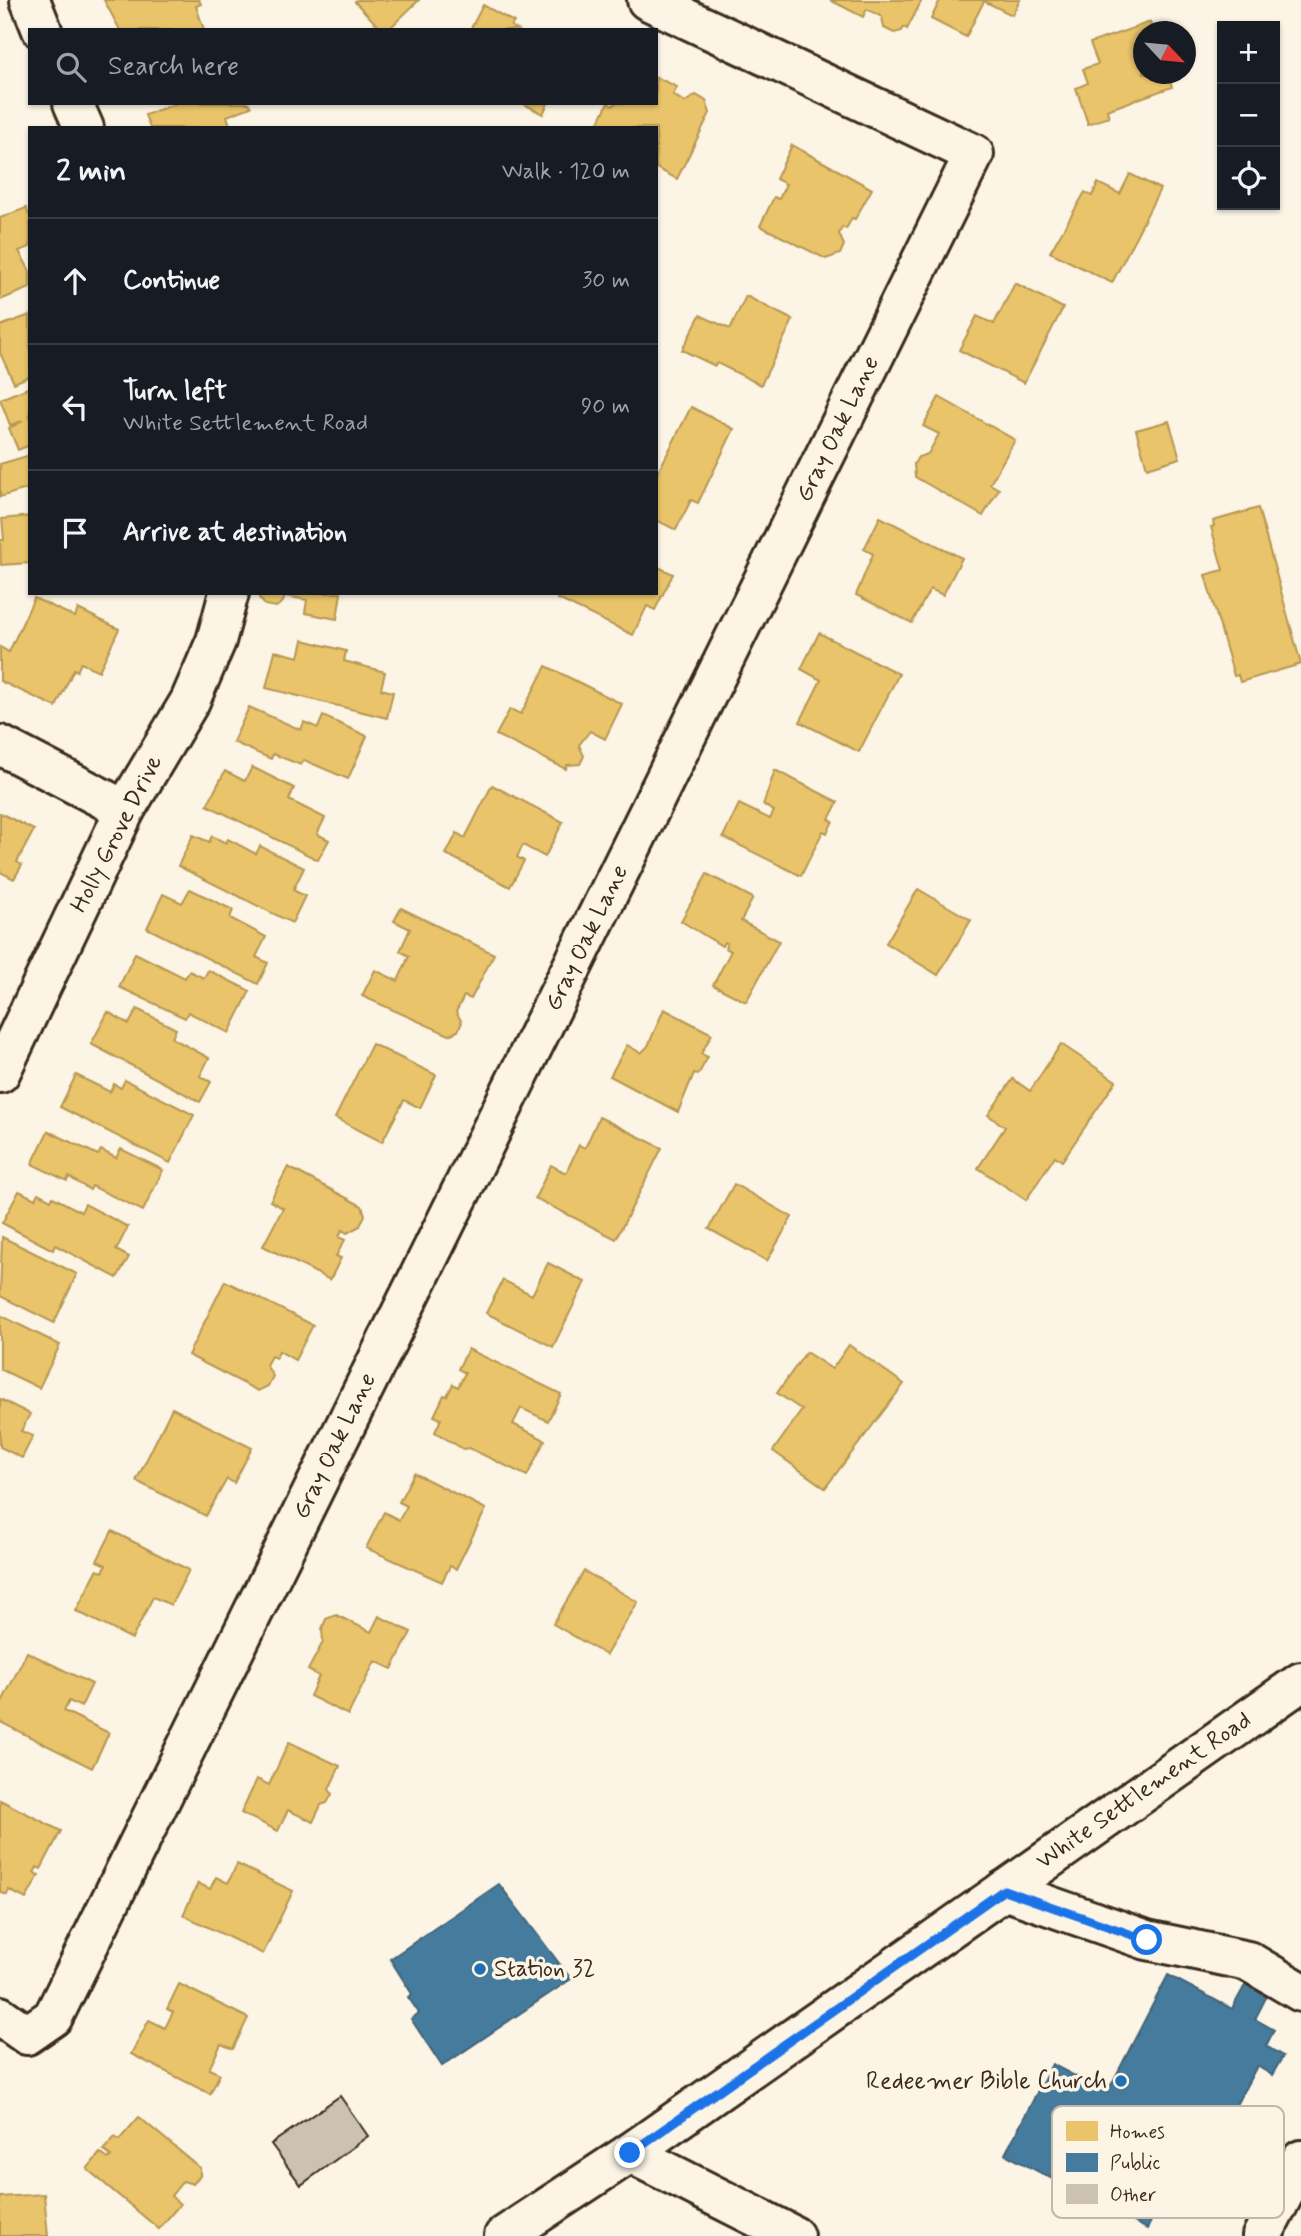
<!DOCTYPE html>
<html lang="en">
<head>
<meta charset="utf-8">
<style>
	:root { --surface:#171b24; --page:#242831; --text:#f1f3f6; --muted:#9ea1a6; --line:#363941 }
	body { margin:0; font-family:Mynerve,sans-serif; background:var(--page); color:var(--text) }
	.controls { position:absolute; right:21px; top:21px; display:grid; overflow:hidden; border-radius:0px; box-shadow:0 2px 5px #0004 }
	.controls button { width:63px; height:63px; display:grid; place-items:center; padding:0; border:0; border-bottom:2px solid var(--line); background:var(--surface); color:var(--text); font:35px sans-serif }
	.compass { position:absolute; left:1133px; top:21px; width:63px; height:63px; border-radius:50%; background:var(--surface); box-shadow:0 2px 5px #0004; rotate:116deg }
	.stop { position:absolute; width:21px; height:21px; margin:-16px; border:5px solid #1a73e8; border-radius:50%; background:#fff }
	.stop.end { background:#1a73e8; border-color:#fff; box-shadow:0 2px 7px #0008 }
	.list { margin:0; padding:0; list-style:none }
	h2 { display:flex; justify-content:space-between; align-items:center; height:91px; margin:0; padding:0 28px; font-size:30px }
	h2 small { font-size:23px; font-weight:400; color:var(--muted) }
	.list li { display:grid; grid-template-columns:46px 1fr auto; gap:21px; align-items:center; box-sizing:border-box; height:126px; padding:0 28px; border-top:2px solid var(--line) }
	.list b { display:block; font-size:26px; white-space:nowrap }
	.list p { margin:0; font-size:23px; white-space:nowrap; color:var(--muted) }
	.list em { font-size:23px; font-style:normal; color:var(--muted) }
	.icon { flex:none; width:38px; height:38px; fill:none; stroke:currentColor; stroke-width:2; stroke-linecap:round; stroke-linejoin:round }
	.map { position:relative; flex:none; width:1301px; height:2236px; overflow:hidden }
	.search { position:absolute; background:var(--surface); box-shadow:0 2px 5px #0004; left:28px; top:28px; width:630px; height:77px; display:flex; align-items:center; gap:18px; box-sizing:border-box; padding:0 24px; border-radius:0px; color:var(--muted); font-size:26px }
	.panel { position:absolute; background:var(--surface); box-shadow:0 2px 5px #0004; left:28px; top:126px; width:630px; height:469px; border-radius:0px }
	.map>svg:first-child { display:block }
</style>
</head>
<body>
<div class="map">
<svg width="1301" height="2236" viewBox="0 0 1301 2236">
	<rect width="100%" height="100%" fill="#fcf5e5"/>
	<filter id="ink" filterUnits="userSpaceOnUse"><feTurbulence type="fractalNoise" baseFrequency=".0143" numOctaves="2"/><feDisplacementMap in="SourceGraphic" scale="14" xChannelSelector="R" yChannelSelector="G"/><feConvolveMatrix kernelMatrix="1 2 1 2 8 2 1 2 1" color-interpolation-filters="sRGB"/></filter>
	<g filter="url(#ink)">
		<g fill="#e9c46a" stroke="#b59653" stroke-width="2">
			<polygon points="104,0 199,0 201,4 196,6 204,30 120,30"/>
			<polygon points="357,0 419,0 388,30 382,30 355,2"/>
			<polygon points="830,0 922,0 907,29 904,27 902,31 894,33 884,28 882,17 867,9 863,17"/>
			<polygon points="940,0 1020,0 1012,15 984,1 966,37 931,19"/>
			<polygon points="483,5 514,22 511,26 518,30 470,30"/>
			<polygon points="1150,22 1153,32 1144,32 1144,74 1168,74 1172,87 1107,110 1109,117 1088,124 1076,88 1088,83 1083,69 1098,64 1090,43"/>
			<polygon points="656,77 677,87 673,95 685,102 696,95 706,101 710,113 677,179 656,168 656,128 596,128 608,103 613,106 615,103 656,103"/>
			<polygon points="177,103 249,103 251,107 227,116 231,128 150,128 145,115"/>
			<polygon points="522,103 548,103 543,114"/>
			<polygon points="792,145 872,189 855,219 852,218 846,229 842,227 839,234 844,245 840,254 826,259 760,226 774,197 779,199 786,184 776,179"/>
			<polygon points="1130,174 1160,189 1112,283 1050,252 1085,192 1092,196 1098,183 1120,194"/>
			<polygon points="26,208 30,217 30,247 19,251 30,271 30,288 0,300 0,218"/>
			<polygon points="1015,283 1063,308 1024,383 959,350 977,316 994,324"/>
			<polygon points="746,296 793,320 761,385 717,363 715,366 682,350 700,315 730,329"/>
			<polygon points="30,315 30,376 14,383 0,353 0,326"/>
			<polygon points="30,387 30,445 18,450 9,428 23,421 10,425 0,399"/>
			<polygon points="939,397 1015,440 990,484 999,489 983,516 915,477 914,464 918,457 928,454 939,434 923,426"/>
			<polygon points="691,407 734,429 698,503 691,500 676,530 656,520 656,476"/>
			<polygon points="1169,421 1180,458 1147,468 1136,430"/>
			<polygon points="30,455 30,488 0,497 0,464"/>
			<polygon points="1258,508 1301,664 1240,682 1238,675 1234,676 1205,575 1223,570 1211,527 1214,526 1213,521"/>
			<polygon points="30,516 30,563 1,565 0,540 4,540 2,519"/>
			<polygon points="880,517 962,558 943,595 930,589 912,623 856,595 873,554 864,549"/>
			<polygon points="656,566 673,574 655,610 647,606 633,635 558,599 561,593 656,593"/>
			<polygon points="260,593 341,593 337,619 305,613 307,600 285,596 283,602 276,607 265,605 259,598"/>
			<polygon points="34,598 75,617 78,609 119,629 99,671 81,663 77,671 74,669 56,707 0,681 0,647 9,652"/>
			<polygon points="819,633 899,674 859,752 800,722 821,680 801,669"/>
			<polygon points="303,640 346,651 344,661 385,672 381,689 393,692 387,718 266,688 275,651 299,657"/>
			<polygon points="546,666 622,704 605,739 590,731 579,745 584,756 580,764 567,765 566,769 496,735 510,709 521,714"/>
			<polygon points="249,707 301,730 304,722 318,728 323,716 367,736 348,779 304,760 301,765 273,754 271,759 233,742"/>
			<polygon points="252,767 294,788 289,800 325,818 317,834 329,840 318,860 207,805 225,771 245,781"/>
			<polygon points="775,770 838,802 829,819 833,821 827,833 823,831 801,876 723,837 739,804 770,819 774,811 763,805"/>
			<polygon points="492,785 563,822 545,857 523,845 517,857 524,861 510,887 446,854 457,833 465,838"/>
			<polygon points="0,813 34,830 17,862 22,865 14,879 0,872"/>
			<polygon points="193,835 209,842 212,836 226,843 228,839 256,854 260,846 304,868 293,890 305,896 292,923 178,866"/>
			<polygon points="707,874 753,898 741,921 779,941 746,1002 713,985 731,951 725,948 727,943 724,942 722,946 681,921"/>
			<polygon points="190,889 233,910 230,918 266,937 256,957 268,963 258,984 147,928 163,894 182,903"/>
			<polygon points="918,889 971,920 938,975 886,943"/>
			<polygon points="401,908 494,954 471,999 464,996 456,1012 462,1022 458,1031 449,1035 362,996 375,970 398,981 409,956 400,951 410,929 394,921"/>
			<polygon points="135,953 185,978 189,971 204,978 208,970 250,991 229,1033 188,1012 185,1018 119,987"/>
			<polygon points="137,1009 176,1029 172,1038 209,1058 200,1076 211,1082 200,1102 91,1044 108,1012 129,1024"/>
			<polygon points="664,1009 712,1034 701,1054 708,1057 698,1075 694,1073 678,1112 610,1076 627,1045 641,1053 648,1046"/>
			<polygon points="372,1044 436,1075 420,1108 404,1100 382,1142 335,1118"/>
			<polygon points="1061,1044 1116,1081 1062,1161 1055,1156 1026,1200 978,1168 1005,1127 988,1115 1013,1079 1030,1091"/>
			<polygon points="76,1075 110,1092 114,1084 121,1088 125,1080 194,1115 170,1163 60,1107"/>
			<polygon points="599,1117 662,1148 616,1239 535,1198 551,1165 566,1173 579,1145 585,1148"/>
			<polygon points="48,1131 98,1155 101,1150 116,1158 121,1149 163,1170 143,1211 92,1186 90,1190 69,1177 67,1181 32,1164"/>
			<polygon points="288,1167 362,1206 365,1215 360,1226 347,1233 342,1230 339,1237 345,1240 336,1256 341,1258 330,1280 263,1246 283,1208 270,1201"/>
			<polygon points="734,1184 792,1217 767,1261 709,1229"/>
			<polygon points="19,1191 35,1199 38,1193 51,1200 53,1197 81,1212 85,1204 128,1227 116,1250 129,1257 117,1278 55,1245 53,1250 2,1223"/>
			<polygon points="2,1237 77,1274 54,1323 0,1296"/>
			<polygon points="548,1263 585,1282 553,1347 486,1313 503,1280 532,1295"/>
			<polygon points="225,1281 313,1325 295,1360 279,1351 276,1358 271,1356 266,1365 273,1376 268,1386 258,1391 188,1355"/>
			<polygon points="0,1315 60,1345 39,1388 0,1369"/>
			<polygon points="849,1345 904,1384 825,1488 773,1451 802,1410 777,1393 806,1352 832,1369"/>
			<polygon points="468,1349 561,1394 548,1421 521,1408 513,1424 545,1440 527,1476 469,1448 463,1449 435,1432 441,1419 434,1416 444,1395 447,1396 453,1384 458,1387 465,1373 458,1369"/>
			<polygon points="0,1399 30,1414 21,1431 33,1436 22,1458 0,1447"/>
			<polygon points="172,1408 252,1448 234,1483 227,1479 206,1516 136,1481"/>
			<polygon points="414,1473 486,1509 456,1569 450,1566 442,1582 366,1548 384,1512 399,1520 407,1506 399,1502"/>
			<polygon points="112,1531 189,1570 171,1605 153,1597 132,1639 76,1611 97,1570 103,1572 106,1565 97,1561"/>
			<polygon points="584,1571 638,1602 606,1655 553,1624"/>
			<polygon points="336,1615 371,1632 379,1616 411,1632 392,1669 375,1661 348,1715 310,1696 319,1676 308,1670 323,1642 322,1629 326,1619"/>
			<polygon points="27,1652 92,1684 81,1707 69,1701 64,1711 109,1733 92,1768 0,1722 0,1706"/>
			<polygon points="289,1742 340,1766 329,1789 332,1794 327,1803 321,1805 313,1822 288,1810 278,1831 241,1813 257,1779 269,1785"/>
			<polygon points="0,1800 61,1831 41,1869 37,1867 34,1873 39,1875 26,1899 9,1890 7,1895 0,1892"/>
			<polygon points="237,1864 293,1891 263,1954 183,1915 198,1883 210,1889 216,1877 228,1883"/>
			<polygon points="179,1984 248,2018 233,2049 221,2044 209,2069 220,2074 210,2094 131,2054 149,2020 165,2028 173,2012 167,2009"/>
			<polygon points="139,2117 200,2168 200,2176 193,2184 183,2181 171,2196 180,2204 159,2229 87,2169 100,2153 108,2159 111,2156 103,2150 115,2137 119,2140"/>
			<polygon points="44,2194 48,2236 0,2236 0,2197"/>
		</g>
		<g fill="#457b9d" stroke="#426377" stroke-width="2">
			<polygon points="499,1884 571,1979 442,2066 411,2019 419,2013 408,1997 412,1994 390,1959"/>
			<polygon points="1168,1975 1232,2009 1250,1976 1271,1988 1255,2019 1274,2030 1266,2046 1283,2056 1272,2075 1257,2066 1215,2144 1197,2134 1147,2229 1005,2154 1052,2064 1107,2093"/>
		</g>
		<polygon fill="#ccc2b3" stroke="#3b2a1e" stroke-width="2" points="340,2096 368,2136 301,2185 271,2144"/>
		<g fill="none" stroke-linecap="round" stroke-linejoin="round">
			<defs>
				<g id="minor">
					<polyline points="30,0 42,30"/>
					<polyline points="73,103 84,128"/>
					<polyline points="0,745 125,810"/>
					<polyline points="0,1073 125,810 190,701 216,641 229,593"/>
					<polyline points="1004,1890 1147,1940 1248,1961 1301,1992"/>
					<polyline points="0,2016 27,2035 53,2017 974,154 647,0"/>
					<polyline points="630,2153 794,2236"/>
					<polyline points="1262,2236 1301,2160"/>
				</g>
				<polyline id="major" points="504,2236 630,2153 1301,1682"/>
			</defs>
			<use href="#minor" stroke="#3b2a1e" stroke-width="44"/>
			<use href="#major" stroke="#3b2a1e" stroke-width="44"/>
			<use href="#minor" stroke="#fcf5e5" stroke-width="38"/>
			<use href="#major" stroke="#fcf5e5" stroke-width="38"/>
		</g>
	</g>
	<g fill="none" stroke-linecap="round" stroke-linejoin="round" filter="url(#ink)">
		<polyline stroke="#1a73e8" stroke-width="9" points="630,2153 1004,1890 1147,1940"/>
	</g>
	<g fill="#1f6fb2" stroke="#fcf5e5" stroke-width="2.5">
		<circle cx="480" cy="1969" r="7"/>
		<circle cx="1121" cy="2081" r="7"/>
	</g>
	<g text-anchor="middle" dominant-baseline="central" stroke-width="7" stroke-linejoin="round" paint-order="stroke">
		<g font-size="24" fill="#3b2a1e" stroke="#fcf5e5">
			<text transform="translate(838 429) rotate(-64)">Gray Oak Lane</text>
			<text transform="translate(117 834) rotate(-63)">Holly Grove Drive</text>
			<text transform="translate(587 938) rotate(-64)">Gray Oak Lane</text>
			<text transform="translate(335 1446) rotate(-64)">Gray Oak Lane</text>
			<text transform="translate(1144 1791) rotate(-35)">White Settlement Road</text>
		</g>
		<g font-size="24" fill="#3b2a1e" stroke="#fcf5e5" text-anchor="start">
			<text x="494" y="1969">Station 32</text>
			<text x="1107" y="2081" text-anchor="end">Redeemer Bible Church</text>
		</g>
	</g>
	<rect x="1052" y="2106" width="232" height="112" rx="10" fill="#fcf5e5" stroke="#c2b8a9" stroke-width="2"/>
	<rect x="1066" y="2121" width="32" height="20" fill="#e9c46a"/>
	<rect x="1066" y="2153" width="32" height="19" fill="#457b9d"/>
	<rect x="1066" y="2184" width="32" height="20" fill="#ccc2b3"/>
	<g font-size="19" fill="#3b2a1e">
		<text x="1110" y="2138">Homes</text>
		<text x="1110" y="2169">Public</text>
		<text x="1110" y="2201">Other</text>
	</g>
</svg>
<div class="controls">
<button>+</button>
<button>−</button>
<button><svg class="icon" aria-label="locate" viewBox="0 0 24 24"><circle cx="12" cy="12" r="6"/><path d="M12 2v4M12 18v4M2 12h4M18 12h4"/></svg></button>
</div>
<svg class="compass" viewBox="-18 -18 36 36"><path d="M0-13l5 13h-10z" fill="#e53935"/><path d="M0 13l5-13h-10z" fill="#9ea1a6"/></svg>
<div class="stop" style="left:1147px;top:1940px"></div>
<div class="stop end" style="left:630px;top:2153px"></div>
<div class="search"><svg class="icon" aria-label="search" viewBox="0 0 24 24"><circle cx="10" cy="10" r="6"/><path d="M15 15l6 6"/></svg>Search here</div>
<section class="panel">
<h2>2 min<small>Walk · 120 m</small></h2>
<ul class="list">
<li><svg class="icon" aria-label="ahead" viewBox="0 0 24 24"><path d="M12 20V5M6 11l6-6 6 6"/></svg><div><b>Continue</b></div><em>30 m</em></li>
<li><svg class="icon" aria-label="left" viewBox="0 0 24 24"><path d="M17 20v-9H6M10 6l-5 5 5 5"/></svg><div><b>Turn left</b><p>White Settlement Road</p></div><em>90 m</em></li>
<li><svg class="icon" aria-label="arrive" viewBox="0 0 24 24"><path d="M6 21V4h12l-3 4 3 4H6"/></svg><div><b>Arrive at destination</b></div></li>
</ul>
</section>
</div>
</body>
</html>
